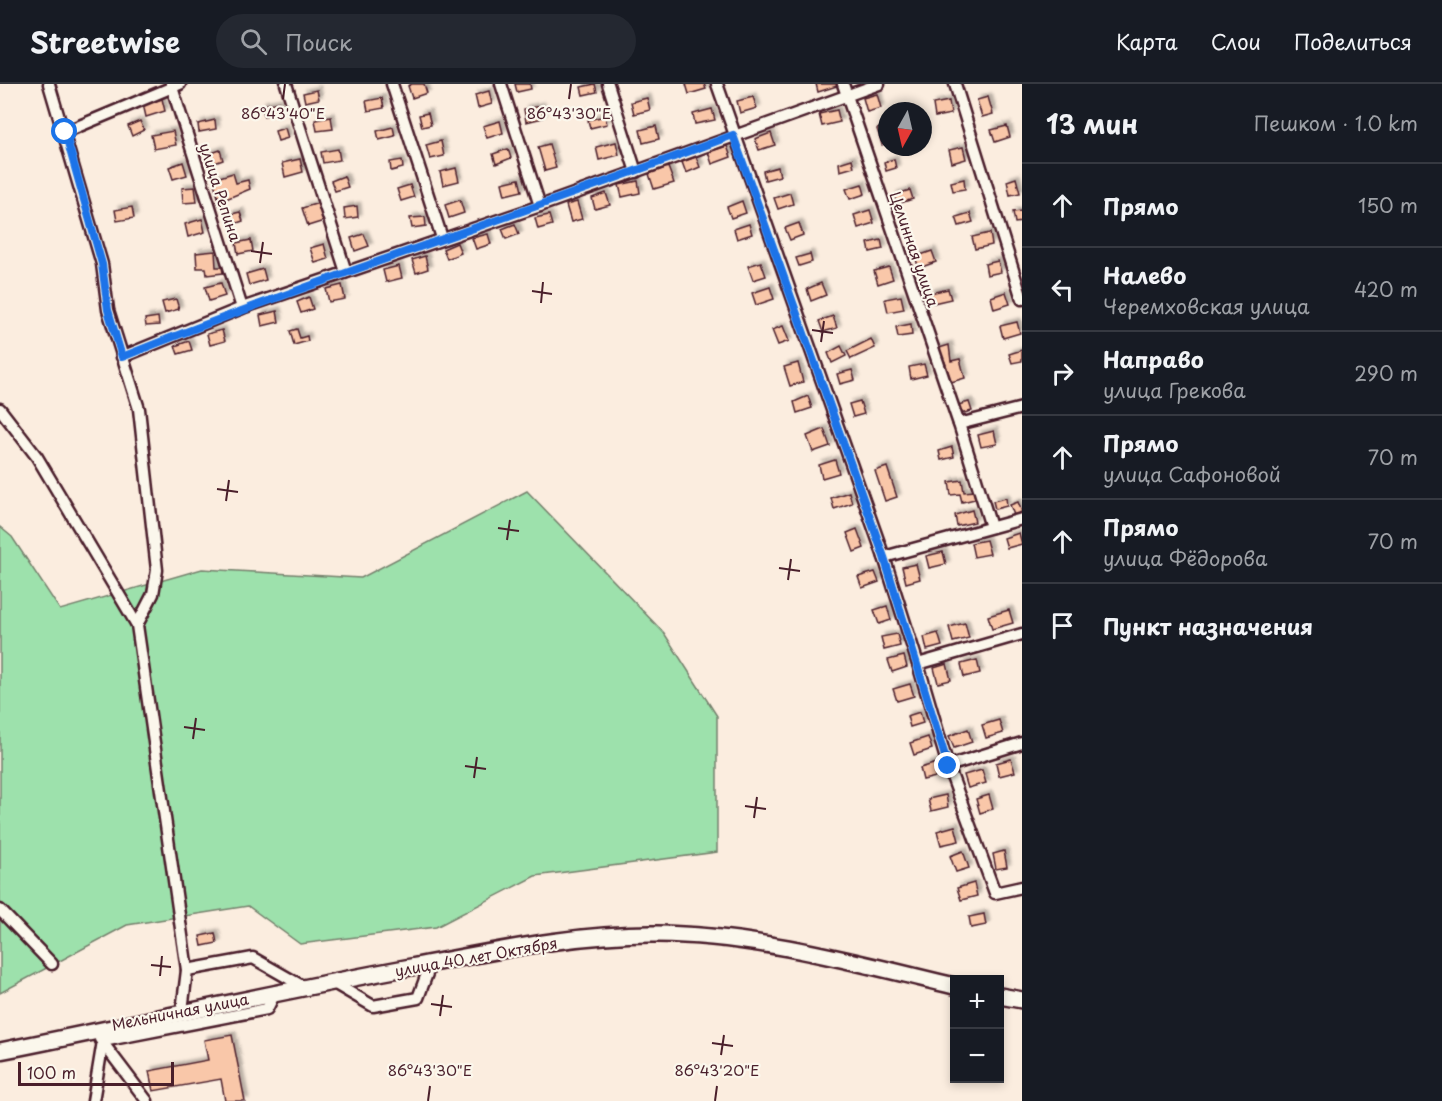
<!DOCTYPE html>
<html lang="ru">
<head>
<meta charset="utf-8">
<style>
	:root { --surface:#171b24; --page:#242831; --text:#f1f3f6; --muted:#9ea1a6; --line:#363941 }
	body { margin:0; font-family:"Playpen Sans",sans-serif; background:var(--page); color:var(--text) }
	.controls { position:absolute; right:18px; bottom:18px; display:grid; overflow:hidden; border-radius:0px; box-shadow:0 3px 9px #0003 }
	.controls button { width:54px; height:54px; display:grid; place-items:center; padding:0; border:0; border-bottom:2px solid var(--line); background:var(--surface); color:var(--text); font:30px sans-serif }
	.compass { position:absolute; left:878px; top:18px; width:54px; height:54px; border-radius:50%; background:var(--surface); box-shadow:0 3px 9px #0003; rotate:188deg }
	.scale { position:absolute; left:18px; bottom:15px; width:156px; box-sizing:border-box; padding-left:6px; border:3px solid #4a1f2b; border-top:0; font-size:16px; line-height:21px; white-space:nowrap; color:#4a1f2b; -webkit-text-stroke:4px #fbf7ec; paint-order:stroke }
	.stop { position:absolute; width:18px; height:18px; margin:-14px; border:4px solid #1a73e8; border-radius:50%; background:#fff }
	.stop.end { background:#1a73e8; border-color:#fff; box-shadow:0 2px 6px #0008 }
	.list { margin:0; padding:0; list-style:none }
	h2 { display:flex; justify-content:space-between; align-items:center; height:78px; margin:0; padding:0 24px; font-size:26px }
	h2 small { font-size:20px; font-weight:400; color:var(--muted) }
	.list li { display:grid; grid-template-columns:39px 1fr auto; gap:18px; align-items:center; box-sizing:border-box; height:84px; padding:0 24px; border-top:2px solid var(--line) }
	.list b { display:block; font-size:22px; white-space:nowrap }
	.list p { margin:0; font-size:20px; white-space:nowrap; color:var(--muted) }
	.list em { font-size:20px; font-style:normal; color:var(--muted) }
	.icon { flex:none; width:33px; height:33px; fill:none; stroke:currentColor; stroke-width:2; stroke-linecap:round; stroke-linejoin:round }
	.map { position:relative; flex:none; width:1022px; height:1017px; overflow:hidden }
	header { display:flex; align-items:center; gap:36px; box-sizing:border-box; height:84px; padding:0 30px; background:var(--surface); border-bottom:2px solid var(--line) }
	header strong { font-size:28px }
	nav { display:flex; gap:33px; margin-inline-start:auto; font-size:21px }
	.search { width:420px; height:54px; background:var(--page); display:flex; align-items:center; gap:15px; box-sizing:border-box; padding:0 21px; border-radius:33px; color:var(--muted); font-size:22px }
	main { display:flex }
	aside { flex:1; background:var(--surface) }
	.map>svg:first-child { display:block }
</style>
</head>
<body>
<header>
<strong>Streetwise</strong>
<div class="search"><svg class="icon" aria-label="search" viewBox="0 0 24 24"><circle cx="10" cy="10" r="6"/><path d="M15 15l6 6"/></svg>Поиск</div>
<nav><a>Карта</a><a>Слои</a><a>Поделиться</a></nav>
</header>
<main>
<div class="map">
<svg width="1022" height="1017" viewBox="0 0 1022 1017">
	<defs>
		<filter id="shadow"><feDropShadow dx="3.5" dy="-3.5" stdDeviation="1.5" flood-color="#0004"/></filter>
	</defs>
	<rect width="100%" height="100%" fill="#fbeddf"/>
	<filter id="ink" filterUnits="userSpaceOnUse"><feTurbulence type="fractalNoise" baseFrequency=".0167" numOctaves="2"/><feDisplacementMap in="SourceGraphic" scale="12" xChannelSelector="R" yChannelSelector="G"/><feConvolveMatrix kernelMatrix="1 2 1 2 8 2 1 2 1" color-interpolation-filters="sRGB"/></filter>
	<g filter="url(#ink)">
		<polygon fill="#9de1ac" stroke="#74806c" stroke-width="1.5" points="527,407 664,549 717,632 717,768 535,792 436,843 300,860 248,822 127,841 0,909 0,443 12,453 60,526 202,485 361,494"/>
		<g fill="#f9c7a9" stroke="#4a1f2b" stroke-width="1.5" filter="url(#shadow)">
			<polygon points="412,0 424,0 427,9 412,14 408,2"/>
			<polygon points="515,0 530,0 531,5 517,8"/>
			<polygon points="595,0 597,8 583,11 581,3"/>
			<polygon points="686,0 704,0 706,5 689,10"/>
			<polygon points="816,0 837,0 837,2 818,8"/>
			<polygon points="317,6 319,15 305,18 303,9"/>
			<polygon points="489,7 492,20 478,24 475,11"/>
			<polygon points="877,10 881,24 867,28 863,14"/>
			<polygon points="753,13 757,24 740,29 737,17"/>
			<polygon points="988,13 993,30 982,33 977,16"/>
			<polygon points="382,14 384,24 368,27 366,17"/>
			<polygon points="647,14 650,26 634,30 631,18"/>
			<polygon points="162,15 165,27 146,33 143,20"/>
			<polygon points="949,17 951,30 935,33 933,20"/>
			<polygon points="279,18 281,28 264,32 262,21"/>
			<polygon points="541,22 543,34 526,38 524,25"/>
			<polygon points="712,25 715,36 695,40 693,30"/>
			<polygon points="837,26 840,38 822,42 819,30"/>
			<polygon points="428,29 431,41 422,43 419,31"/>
			<polygon points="605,32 607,40 590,44 588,36"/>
			<polygon points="331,33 333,45 317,47 315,36"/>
			<polygon points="215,36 216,45 199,48 198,40"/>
			<polygon points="140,37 144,46 132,52 128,42"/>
			<polygon points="500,37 503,49 487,54 483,42"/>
			<polygon points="656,42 659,55 643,59 640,46"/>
			<polygon points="885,42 887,59 882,61 877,45"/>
			<polygon points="1007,42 1010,53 995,58 991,46"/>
			<polygon points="393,43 395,52 379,56 377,47"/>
			<polygon points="285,44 288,54 278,57 275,47"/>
			<polygon points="173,47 176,61 154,65 151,51"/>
			<polygon points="771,49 775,61 759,66 755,55"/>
			<polygon points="441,57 444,72 430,75 426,61"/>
			<polygon points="616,58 619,71 599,76 596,63"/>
			<polygon points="549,60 556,84 545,87 538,63"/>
			<polygon points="727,62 731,73 712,80 708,68"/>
			<polygon points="963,63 966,75 952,79 949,66"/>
			<polygon points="338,65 340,76 323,79 321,68"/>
			<polygon points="508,65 511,74 496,80 493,70"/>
			<polygon points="220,66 223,76 212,80 209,70"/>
			<polygon points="696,73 700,83 686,89 682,78"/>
			<polygon points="300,75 303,88 285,93 282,79"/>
			<polygon points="852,75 854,83 840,87 839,79"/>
			<polygon points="894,75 896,84 886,87 884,78"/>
			<polygon points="402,76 403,84 391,87 390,78"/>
			<polygon points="183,78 187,91 173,95 169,83"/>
			<polygon points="668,83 674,99 654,105 649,90"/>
			<polygon points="778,83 780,92 765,96 763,87"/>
			<polygon points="456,84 459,97 443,101 440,88"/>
			<polygon points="233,89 236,99 248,96 250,105 226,115 225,111 218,113 213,95"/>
			<polygon points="344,92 348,103 335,107 331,97"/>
			<polygon points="1016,94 1020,109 1010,111 1007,97"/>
			<polygon points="519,95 522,107 505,111 502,99"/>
			<polygon points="964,95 965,105 953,107 951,98"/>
			<polygon points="638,97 640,109 622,113 619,101"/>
			<polygon points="862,100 865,110 850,115 846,105"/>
			<polygon points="410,101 414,113 401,117 397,105"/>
			<polygon points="195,103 197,118 183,119 182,104"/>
			<polygon points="910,106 913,115 897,120 894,111"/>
			<polygon points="606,109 610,121 595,125 592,114"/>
			<polygon points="790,109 793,120 778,125 774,114"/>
			<polygon points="460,116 464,129 449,134 445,121"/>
			<polygon points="742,117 746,129 731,134 727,123"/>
			<polygon points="577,118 582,135 571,138 566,121"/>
			<polygon points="319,119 324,137 308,142 302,124"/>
			<polygon points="357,122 358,133 345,135 344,124"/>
			<polygon points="132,123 134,134 117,137 115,126"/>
			<polygon points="870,126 874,139 858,144 854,131"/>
			<polygon points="1022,127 1022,138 1015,139 1013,128"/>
			<polygon points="240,128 243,137 231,141 228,131"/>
			<polygon points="970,129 973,138 959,142 956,133"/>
			<polygon points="549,131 552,141 538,145 535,134"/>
			<polygon points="425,133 426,142 412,144 410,134"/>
			<polygon points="202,135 205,148 188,153 185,140"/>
			<polygon points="799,139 803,151 790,156 785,144"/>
			<polygon points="515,140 519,150 506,155 502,145"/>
			<polygon points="749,140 752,150 737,155 734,145"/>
			<polygon points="990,149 992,161 975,165 972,153"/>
			<polygon points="364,150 369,162 355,167 351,154"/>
			<polygon points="488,150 491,160 476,165 472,154"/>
			<polygon points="251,156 253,167 238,170 236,159"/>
			<polygon points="881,156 883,165 870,168 868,159"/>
			<polygon points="457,159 461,169 447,175 443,165"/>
			<polygon points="324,160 328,175 315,179 310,164"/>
			<polygon points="215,167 216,183 222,183 223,189 207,191 206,184 197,184 196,169"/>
			<polygon points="932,167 936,178 919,184 915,173"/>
			<polygon points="810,170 812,178 799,182 796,174"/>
			<polygon points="425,172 428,185 416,189 412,176"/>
			<polygon points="998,177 1001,188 987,191 985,180"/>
			<polygon points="761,178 766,192 753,196 748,182"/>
			<polygon points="399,182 402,194 386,198 383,186"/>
			<polygon points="889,183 893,195 878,200 874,187"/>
			<polygon points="263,185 266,196 249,201 246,190"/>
			<polygon points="221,199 225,212 209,217 205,203"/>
			<polygon points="821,199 826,211 811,217 807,205"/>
			<polygon points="342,201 345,215 329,218 326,205"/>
			<polygon points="770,203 774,215 756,221 752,209"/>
			<polygon points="948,205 951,215 933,219 930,209"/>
			<polygon points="1006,208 1010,220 994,225 991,213"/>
			<polygon points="901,212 904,225 888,228 885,215"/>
			<polygon points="309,213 313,225 301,229 297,218"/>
			<polygon points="176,215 179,225 165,229 162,218"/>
			<polygon points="277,227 279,238 262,242 260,231"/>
			<polygon points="833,232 837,244 823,248 819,237"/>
			<polygon points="158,233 159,241 146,242 145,235"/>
			<polygon points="1017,238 1020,249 1003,254 1000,242"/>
			<polygon points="911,240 912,251 898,253 896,243"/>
			<polygon points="783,242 789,257 778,261 772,246"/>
			<polygon points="297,245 300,254 307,252 308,257 294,261 290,247"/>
			<polygon points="222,246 225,257 210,261 207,250"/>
			<polygon points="871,255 875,264 851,275 847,267"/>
			<polygon points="189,257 192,266 178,270 175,262"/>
			<polygon points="949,261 951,277 960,275 965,294 951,298 945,278 941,280 936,265"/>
			<polygon points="841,262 846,272 832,279 828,269"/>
			<polygon points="1022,266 1022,277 1012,279 1009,270"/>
			<polygon points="798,279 803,298 790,302 784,283"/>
			<polygon points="924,280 927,291 911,295 909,283"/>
			<polygon points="852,286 855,296 840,300 837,290"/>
			<polygon points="808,312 812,324 797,329 794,318"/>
			<polygon points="860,317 864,330 853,333 849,320"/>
			<polygon points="969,318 972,327 960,330 958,321"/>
			<polygon points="824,345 830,362 813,368 807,352"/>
			<polygon points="994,347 997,360 981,363 978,351"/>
			<polygon points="952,363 954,373 941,376 939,367"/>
			<polygon points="835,376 839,389 822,394 819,381"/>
			<polygon points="887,383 897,413 885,417 875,387"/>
			<polygon points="962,396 964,408 974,407 975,415 962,418 960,410 951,411 949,398"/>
			<polygon points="849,408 852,419 834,425 831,414"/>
			<polygon points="1006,414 1007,422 995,425 993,417"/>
			<polygon points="1018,418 1022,428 1014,431 1010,421"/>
			<polygon points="972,426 975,438 957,442 955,431"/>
			<polygon points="857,445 864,464 854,468 847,449"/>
			<polygon points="1019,449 1022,460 1007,464 1004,454"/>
			<polygon points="986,456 990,470 974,473 971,459"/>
			<polygon points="943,468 946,480 929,484 926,472"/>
			<polygon points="916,480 920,495 906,499 902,483"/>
			<polygon points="875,488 879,498 862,504 858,493"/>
			<polygon points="887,522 891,536 879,540 874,526"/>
			<polygon points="1009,526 1013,539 992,545 988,532"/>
			<polygon points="965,539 969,554 953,558 949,543"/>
			<polygon points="938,549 942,562 927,566 924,553"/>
			<polygon points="897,550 900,562 884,566 881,553"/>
			<polygon points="904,572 907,583 892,588 888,576"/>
			<polygon points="977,576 980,589 964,593 961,580"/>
			<polygon points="947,580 951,596 938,599 934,584"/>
			<polygon points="910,600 914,612 897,617 893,605"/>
			<polygon points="920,628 923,639 910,643 907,632"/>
			<polygon points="999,636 1003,649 986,654 982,641"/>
			<polygon points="968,645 972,658 954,664 949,652"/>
			<polygon points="928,653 932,665 914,671 910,659"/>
			<polygon points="1011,675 1015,688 999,692 996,679"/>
			<polygon points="937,679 940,692 923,696 920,684"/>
			<polygon points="982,686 986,699 968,704 964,691"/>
			<polygon points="946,711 948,723 931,727 928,715"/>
			<polygon points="989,711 993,725 980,729 976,715"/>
			<polygon points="955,742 959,757 941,761 937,747"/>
			<polygon points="963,767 969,784 956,788 950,772"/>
			<polygon points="1004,767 1007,783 996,785 993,770"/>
			<polygon points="974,799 977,812 961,816 957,804"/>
			<polygon points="984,830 986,841 971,844 969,833"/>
			<polygon points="215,849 217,859 202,862 200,852"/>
			<polygon points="232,951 245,1017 225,1017 221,995 153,1007 149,987 208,976 204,956"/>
		</g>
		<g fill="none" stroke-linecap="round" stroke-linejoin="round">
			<defs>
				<g id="street">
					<polyline points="49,0 102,180 108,226 139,325 157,486 153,510 137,541"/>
					<polyline points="171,0 242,224"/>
					<polyline points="286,0 346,188"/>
					<polyline points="392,0 442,154"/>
					<polyline points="501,0 540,122"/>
					<polyline points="608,0 636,88"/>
					<polyline points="717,0 884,473"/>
					<polyline points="843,0 959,340"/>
					<polyline points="955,0 1022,215"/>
					<polyline points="65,48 180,0"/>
					<polyline points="122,273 242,224 540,122 879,0"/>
					<polyline points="0,325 37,373 137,541 187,886"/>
					<polyline points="991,443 959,340 1022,324"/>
					<polyline points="918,580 884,473 1022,435"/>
					<polyline points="1022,659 948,682 995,809 1022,803"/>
					<polyline points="948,682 918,580 1022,550"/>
					<polyline points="0,826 52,880"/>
					<polyline points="332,898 373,922 418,914 431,879"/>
					<polyline points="182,927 187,886 253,874 304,903"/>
					<polyline points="100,955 147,1017"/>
					<polyline points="93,1017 103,957 267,925 276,907"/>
				</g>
				<g id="secondary">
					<polyline points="1000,912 1022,916"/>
					<path d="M0 967C137 940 273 908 411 883 492 868 574 849 657 850 757 851 858 879 954 902"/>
				</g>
			</defs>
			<use href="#street" stroke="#4a1f2b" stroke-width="15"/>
			<use href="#secondary" stroke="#4a1f2b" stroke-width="20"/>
			<use href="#street" stroke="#fbf7ec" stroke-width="10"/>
			<use href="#secondary" stroke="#fbf7ec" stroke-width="15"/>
		</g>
	</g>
	<g fill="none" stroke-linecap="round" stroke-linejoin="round" filter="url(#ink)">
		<path stroke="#1a73e8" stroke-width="8" d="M65 48 102 180 108 226 122 273C323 192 530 128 733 51L884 473 948 682"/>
	</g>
	<path fill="none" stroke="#4a1f2b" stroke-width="2" d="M283 15 285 0M569 15 571 0M251 167 272 170M260 179 263 158M532 207 552 210M541 219 543 198M812 246 833 249M821 258 824 237M217 405 238 408M226 417 229 396M498 444 519 447M507 456 510 436M779 484 800 487M788 496 791 475M184 643 205 646M193 655 196 634M465 682 486 685M474 694 477 673M745 722 766 725M754 734 757 713M151 881 171 883M160 892 162 872M431 920 452 923M440 932 443 911M712 959 733 962M721 971 724 951M428 1017 430 1002M715 1017 717 1002"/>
	<g text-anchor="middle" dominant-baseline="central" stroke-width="4.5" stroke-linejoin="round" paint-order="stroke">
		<g font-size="15" fill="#4a1f2b" stroke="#fbf7ec">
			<text transform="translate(221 108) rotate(72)">улица Репина</text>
			<text transform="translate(915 165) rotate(71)">Целинная улица</text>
			<text transform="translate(476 872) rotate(-10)">улица 40 лет Октября</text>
			<text transform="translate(180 927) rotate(-11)">Мельничная улица</text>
		</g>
	</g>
	<g font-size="15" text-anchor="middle" fill="#4a1f2b" stroke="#fbf7ec" stroke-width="4.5" stroke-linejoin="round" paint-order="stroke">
		<text x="283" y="35">86°43'40"E</text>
		<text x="569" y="35">86°43'30"E</text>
		<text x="430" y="992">86°43'30"E</text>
		<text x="717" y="992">86°43'20"E</text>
	</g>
</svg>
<div class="controls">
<button>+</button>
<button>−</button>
</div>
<svg class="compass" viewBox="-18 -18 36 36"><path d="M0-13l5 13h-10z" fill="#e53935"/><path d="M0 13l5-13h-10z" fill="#9ea1a6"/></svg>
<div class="scale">100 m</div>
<div class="stop" style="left:65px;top:48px"></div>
<div class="stop end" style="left:948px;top:682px"></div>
</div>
<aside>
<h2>13 мин<small>Пешком · 1.0 km</small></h2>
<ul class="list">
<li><svg class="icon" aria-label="ahead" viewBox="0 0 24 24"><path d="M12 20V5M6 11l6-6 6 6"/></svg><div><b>Прямо</b></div><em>150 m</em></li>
<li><svg class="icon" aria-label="left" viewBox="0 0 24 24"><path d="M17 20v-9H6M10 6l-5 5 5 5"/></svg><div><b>Налево</b><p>Черемховская улица</p></div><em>420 m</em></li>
<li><svg class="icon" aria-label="right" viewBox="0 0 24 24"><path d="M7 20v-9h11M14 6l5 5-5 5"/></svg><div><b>Направо</b><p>улица Грекова</p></div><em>290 m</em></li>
<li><svg class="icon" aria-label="ahead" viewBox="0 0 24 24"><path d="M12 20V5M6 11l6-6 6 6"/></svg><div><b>Прямо</b><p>улица Сафоновой</p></div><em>70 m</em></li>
<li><svg class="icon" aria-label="ahead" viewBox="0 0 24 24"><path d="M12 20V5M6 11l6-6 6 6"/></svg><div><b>Прямо</b><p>улица Фёдорова</p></div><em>70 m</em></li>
<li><svg class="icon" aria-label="arrive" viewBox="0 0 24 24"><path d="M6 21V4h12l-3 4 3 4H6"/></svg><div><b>Пункт назначения</b></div></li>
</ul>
</aside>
</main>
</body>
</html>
